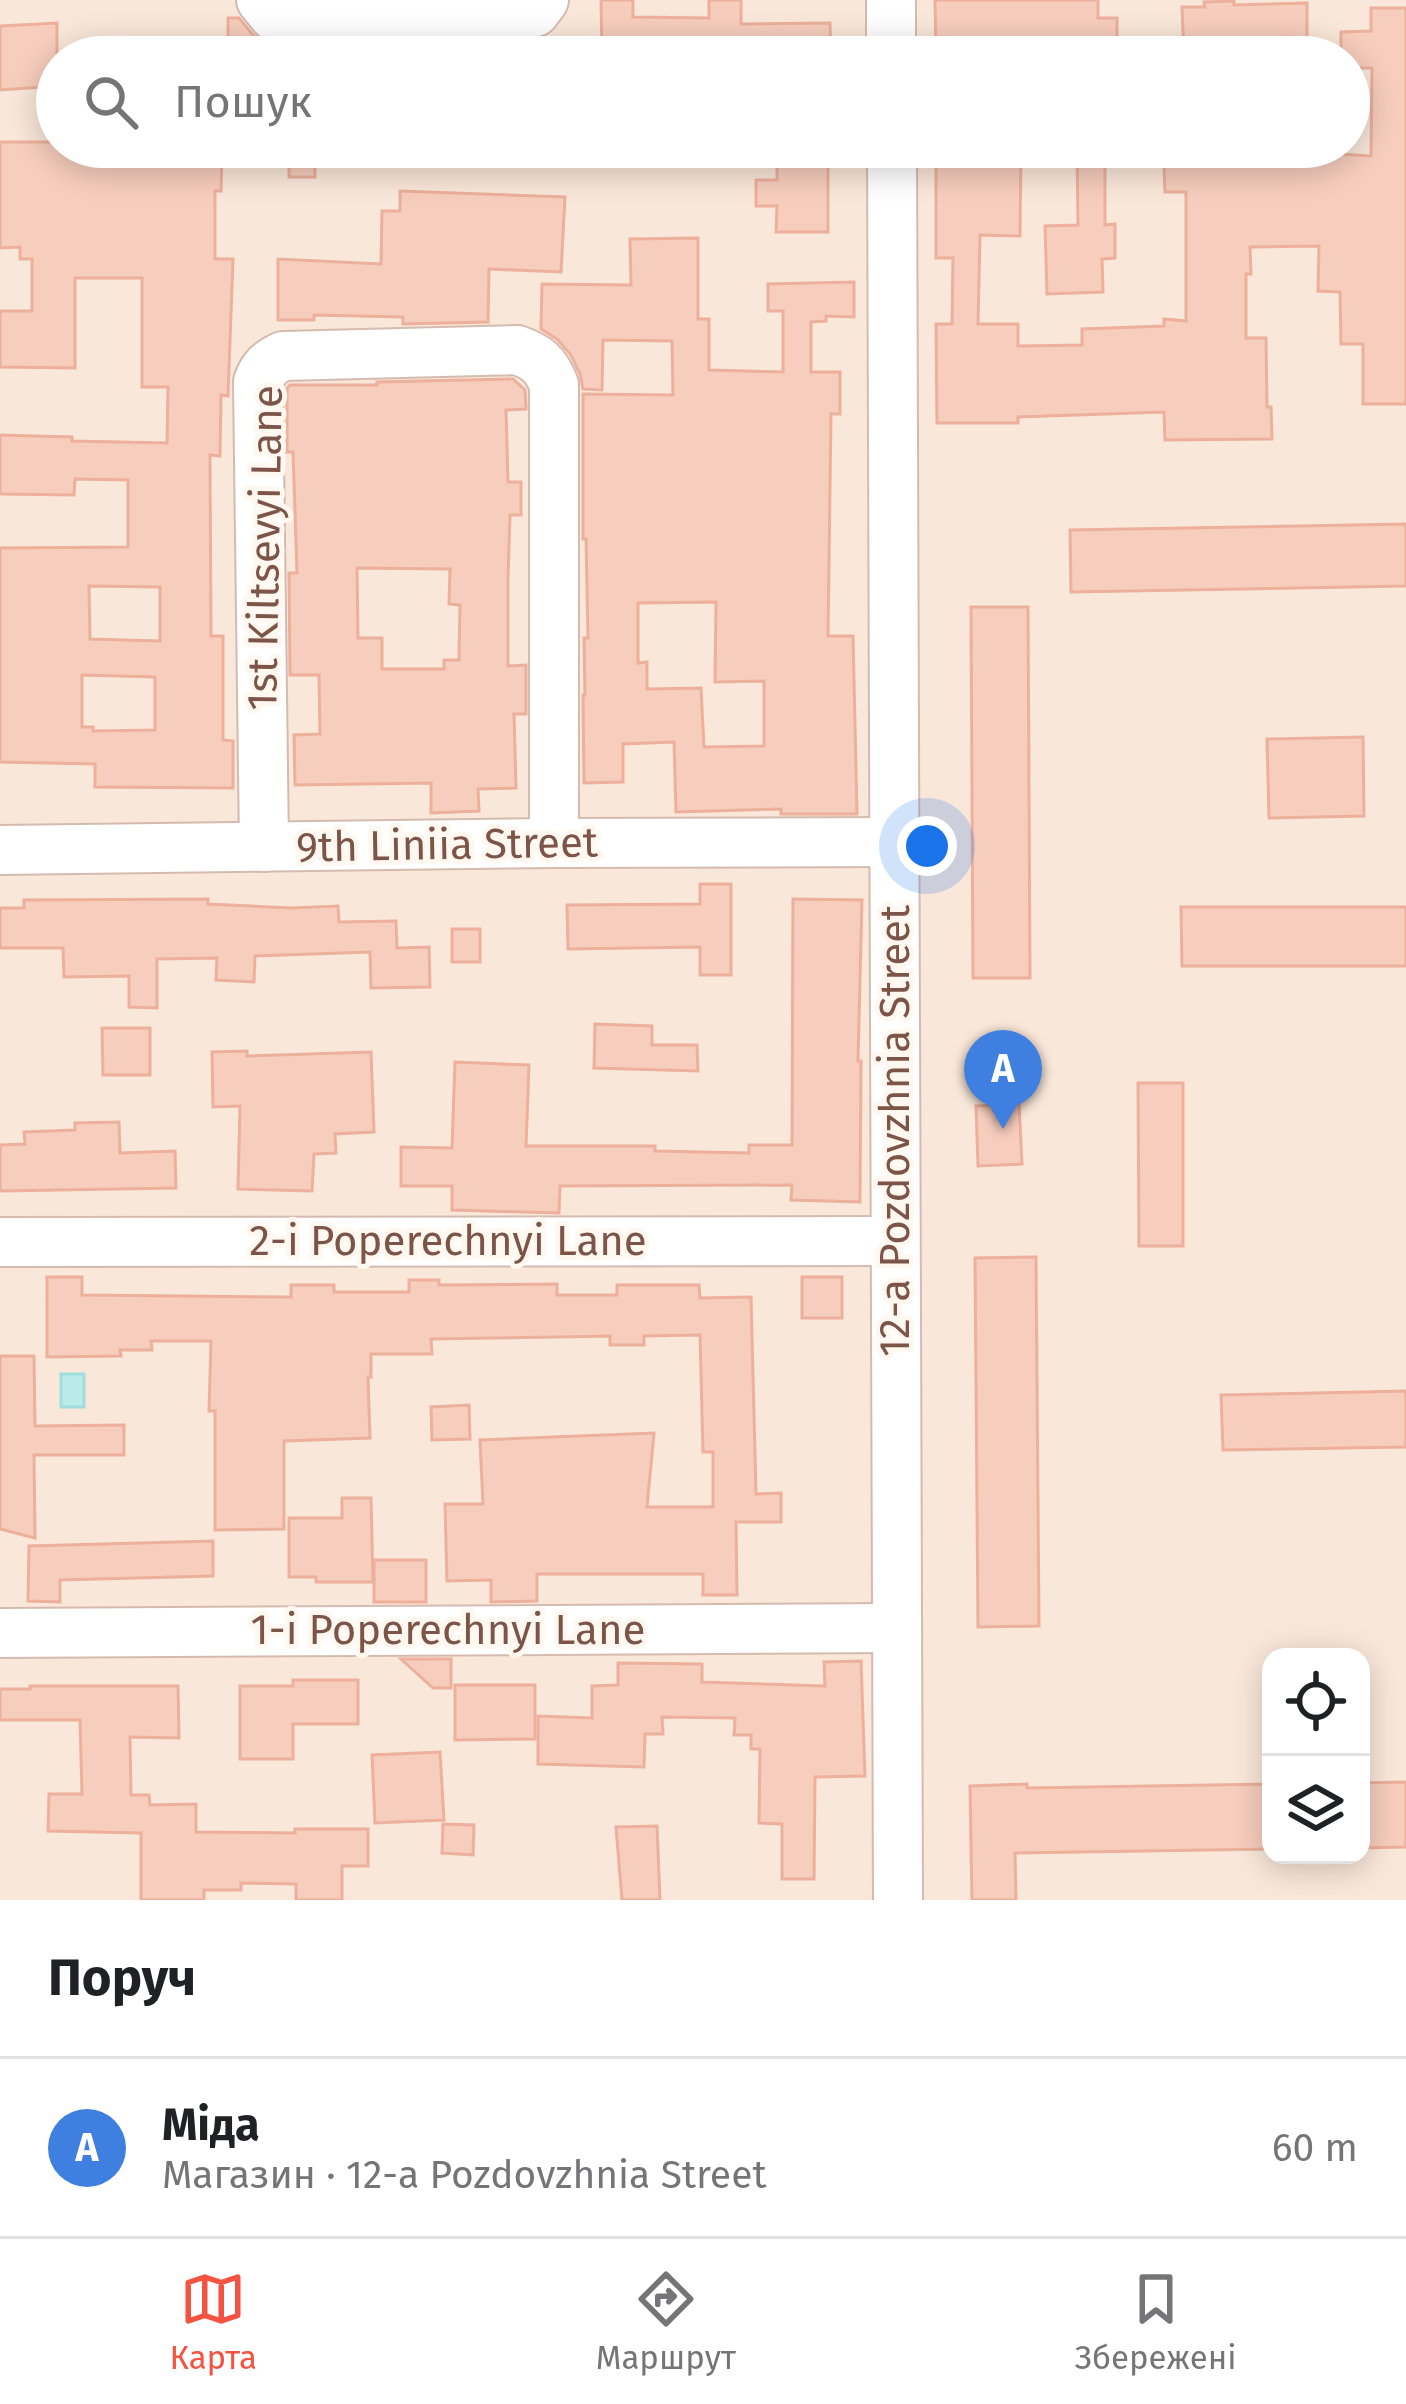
<!DOCTYPE html>
<html lang="uk">
<head>
<meta charset="utf-8">
<style>
	:root { --surface:#fff; --page:#f2f2f2; --text:#202124; --muted:#757577; --line:#e0e0e0; --accent:#f45342 }
	body { margin:0; font-family:"Fira Sans",sans-serif; background:var(--page); color:var(--text) }
	.controls { position:absolute; right:36px; bottom:36px; display:grid; overflow:hidden; border-radius:24px; box-shadow:0 6px 30px #0003 }
	.controls button { width:108px; height:108px; display:grid; place-items:center; padding:0; border:0; border-bottom:3px solid var(--line); background:var(--surface); color:var(--text); font:60px sans-serif }
	.you { position:absolute; left:927px; top:846px; width:42px; height:42px; margin:-30px; border:9px solid #fff; border-radius:50%; background:#1a73e8; box-shadow:0 0 0 18px #1a73e833 }
	.badge { display:grid; place-items:center; width:78px; height:78px; border-radius:50%; background:var(--accent); color:#fff; font-size:39px; font-weight:700 }
	.pin { position:absolute; translate:-50% -99px; filter:drop-shadow(0 3px 6px #0008) }
	.pin::after { content:''; position:absolute; top:63px; width:42px; height:36px; background:inherit; clip-path:polygon(0 0,100% 0,50% 100%) }
	.list { margin:0; padding:0; list-style:none }
	h2 { display:flex; justify-content:space-between; align-items:center; height:156px; margin:0; padding:0 48px; font-size:51px }
	h2 small { font-size:39px; font-weight:400; color:var(--muted) }
	.list li { display:grid; grid-template-columns:78px 1fr auto; gap:36px; align-items:center; box-sizing:border-box; height:180px; padding:0 48px; border-top:3px solid var(--line) }
	.list b { display:block; font-size:45px; white-space:nowrap }
	.list p { margin:0; font-size:39px; white-space:nowrap; color:var(--muted) }
	.list em { font-size:39px; font-style:normal; color:var(--muted) }
	.icon { flex:none; width:66px; height:66px; fill:none; stroke:currentColor; stroke-width:2; stroke-linecap:round; stroke-linejoin:round }
	.map { position:relative; flex:none; width:1406px; height:1900px; overflow:hidden }
	.search { position:absolute; background:var(--surface); box-shadow:0 6px 30px #0003; left:36px; right:36px; top:36px; height:132px; display:flex; align-items:center; gap:30px; box-sizing:border-box; padding:0 42px; border-radius:66px; color:var(--muted); font-size:45px }
	.sheet { height:336px; background:var(--surface) }
	nav { display:flex; justify-content:space-around; align-items:center; box-sizing:border-box; height:168px; border-top:3px solid var(--line); background:var(--surface); font-size:33px; color:var(--muted) }
	nav a { display:grid; justify-items:center; gap:6px }
	nav .on { color:var(--accent) }
	.map>svg:first-child { display:block }
</style>
</head>
<body>
<div class="map">
<svg width="1406" height="1900" viewBox="0 0 1406 1900">
	<rect width="100%" height="100%" fill="#fef3e9"/>
	<g fill="#f9e7d9" fill-rule="evenodd">
		<polygon points="0,0 873,0 873,57 57,57 57,147 873,147 879,1900 0,1900"/>
		<path d="M907 0H1406V1900H919L908 147H1349V57H907ZM1271 1657H1361V1855H1271Z"/>
	</g>
	<rect fill="#baebeb" stroke="#9fddde" stroke-width="3" x="61" y="1374" width="23" height="33"/>
	<g fill="#f7cdbd" stroke="#ecb09c" stroke-width="3" fill-rule="evenodd">
		<polygon points="601,0 633,0 633,17 709,18 709,0 741,0 741,24 830,23 831,57 602,57"/>
		<polygon points="935,0 1098,0 1098,18 1117,18 1117,49 1113,50 1113,57 1078,57 1078,47 1017,48 1017,57 936,55"/>
		<polygon points="1234,1 1234,5 1307,3 1307,38 1287,37 1287,43 1255,44 1255,57 1184,57 1182,7 1205,7 1204,2"/>
		<polygon points="1371,8 1406,8 1406,404 1363,404 1363,344 1341,344 1340,292 1318,291 1319,246 1250,247 1251,274 1246,274 1246,338 1266,338 1267,407 1271,407 1272,439 1165,440 1164,412 1018,417 1018,423 937,423 936,324 952,324 953,258 936,258 936,147 1021,147 1020,236 980,235 978,324 1018,324 1018,346 1082,345 1082,329 1164,326 1164,319 1186,321 1186,192 1165,192 1164,166 1194,165 1194,147 1276,147 1276,150 1371,156 1372,68 1349,68 1349,57 1341,57 1341,32 1371,31"/>
		<polygon points="228,18 239,18 253,35 273,47 312,49 312,55 228,57"/>
		<polygon points="57,23 57,86 0,90 0,26"/>
		<path d="M0 142H57V147H147V150L222 151 221 191H215V259H233L228 396 221 395 220 456 210 455 211 636H223V740L233 741V788L95 787V764L0 762V548L128 547V480L75 479 74 495 0 494V435L72 437V441L167 443 168 387H142V278H75V368L0 367V311H32V259H20V247L0 248ZM89 586 160 587V641L90 639ZM82 675 155 677V730L93 731V727H82Z"/>
		<polygon points="1077,147 1105,147 1105,225 1115,224 1115,258 1102,259 1103,292 1047,294 1045,226 1078,225"/>
		<polygon points="315,150 315,177 289,177 289,151"/>
		<polygon points="777,158 828,158 828,232 776,232 777,206 756,206 756,180 777,180"/>
		<polygon points="400,191 565,197 561,272 489,269 488,322 403,324 403,317 314,315 314,320 278,320 278,259 381,264 382,211 400,211"/>
		<path d="M698 238V319H709V370L783 372V311H768V284L854 282V317L826 316V321L811 322V372H840V414H831L828 636H853L857 814H781V809L676 812 674 742 623 744V782L584 783 583 695H585L584 638H588L586 539H583V394L673 395 672 341 603 340 602 390 583 389 580 374 571 355 558 340 541 329 542 284 631 285 630 239ZM716 602 715 682 764 681V746L704 747 701 688 647 689V662L638 663V603Z"/>
		<path d="M513 379 525 390 526 406V409L506 410 508 482H521V515H510L508 577V666L526 665V714H514L516 788 478 789 479 811 431 813V783L295 785 294 735 320 734 319 675H290L289 573H297L293 452H287V388L290 385H377V382ZM357 568 450 569 449 604 460 605 459 660H444V669H382V638H358Z"/>
		<polygon points="1406,524 1406,586 1071,592 1070,530"/>
		<polygon points="971,607 1028,607 1030,978 973,978"/>
		<polygon points="1363,737 1364,816 1269,818 1267,739"/>
		<polygon points="700,884 731,884 731,975 700,975 700,947 568,949 567,905 700,904"/>
		<polygon points="208,899 208,904 291,908 338,906 339,922 396,921 397,948 429,947 430,987 371,988 370,952 255,956 254,982 216,980 217,958 157,959 157,1008 129,1007 129,976 64,977 63,948 0,948 0,908 24,908 24,900"/>
		<polygon points="793,899 862,900 858,1061 861,1061 860,1202 791,1200 792,1185 560,1186 559,1213 452,1210 452,1186 401,1186 401,1147 452,1148 455,1062 529,1065 526,1146 655,1146 655,1151 749,1153 749,1145 792,1145"/>
		<polygon points="1181,907 1406,907 1406,966 1182,966"/>
		<rect x="452" y="929" width="28" height="33"/>
		<polygon points="595,1024 652,1026 652,1045 697,1045 698,1071 594,1068"/>
		<polygon points="102,1028 150,1028 150,1075 103,1075"/>
		<polygon points="247,1051 247,1056 371,1052 374,1132 335,1134 336,1153 314,1154 312,1191 238,1189 240,1106 213,1107 212,1052"/>
		<polygon points="1138,1083 1183,1083 1183,1246 1139,1246"/>
		<polygon points="1019,1104 1022,1164 978,1166 976,1106"/>
		<polygon points="119,1122 120,1153 175,1151 176,1188 0,1191 0,1145 25,1144 24,1132 75,1130 75,1123"/>
		<polygon points="1036,1257 1039,1626 978,1627 975,1258"/>
		<polygon points="47,1277 82,1277 82,1295 291,1297 291,1285 334,1285 334,1292 409,1292 409,1280 439,1280 439,1285 557,1284 557,1295 617,1295 617,1285 699,1285 700,1298 751,1297 756,1494 781,1493 781,1522 736,1522 737,1595 703,1595 703,1574 537,1574 537,1601 491,1602 491,1580 447,1581 445,1504 483,1504 480,1440 654,1433 647,1507 713,1507 713,1452 703,1452 700,1335 644,1336 644,1345 610,1345 610,1336 558,1337 431,1339 432,1354 371,1354 371,1377 368,1377 370,1438 284,1441 284,1529 215,1530 215,1411 209,1411 211,1341 151,1341 152,1350 120,1350 121,1356 47,1357"/>
		<rect x="802" y="1277" width="40" height="41"/>
		<polygon points="0,1356 34,1356 35,1426 124,1425 124,1455 34,1455 35,1538 0,1529"/>
		<polygon points="1406,1391 1406,1447 1223,1450 1221,1395"/>
		<polygon points="469,1405 470,1439 432,1440 431,1407"/>
		<polygon points="342,1498 371,1498 373,1582 316,1582 316,1577 289,1577 289,1518 342,1518"/>
		<polygon points="213,1541 213,1576 60,1580 60,1602 28,1601 29,1546"/>
		<rect x="374" y="1560" width="52" height="42"/>
		<polygon points="401,1659 451,1659 451,1688 433,1688"/>
		<polygon points="861,1661 865,1776 815,1777 814,1879 782,1879 782,1824 759,1823 760,1749 751,1749 751,1735 734,1735 735,1718 662,1717 663,1734 645,1734 644,1767 538,1764 538,1716 592,1718 592,1686 618,1685 618,1663 702,1664 702,1682 825,1686 824,1662"/>
		<polygon points="293,1680 358,1680 358,1724 293,1724 293,1759 240,1759 240,1686 293,1686"/>
		<polygon points="455,1685 535,1685 535,1739 455,1740"/>
		<polygon points="30,1686 178,1686 179,1738 130,1737 131,1795 149,1795 150,1805 196,1804 196,1832 295,1833 295,1829 368,1829 368,1866 342,1866 342,1900 296,1900 296,1884 241,1883 241,1890 204,1890 204,1900 141,1900 141,1833 48,1831 49,1794 82,1794 80,1720 0,1720 0,1689 30,1689"/>
		<polygon points="440,1752 444,1820 375,1823 372,1755"/>
		<polygon points="1406,1782 1406,1847 1361,1848 1361,1783"/>
		<polygon points="1027,1784 1027,1788 1271,1784 1271,1849 1015,1853 1016,1900 972,1900 970,1786"/>
		<polygon points="443,1824 474,1825 473,1855 442,1853"/>
		<polygon points="657,1826 660,1900 622,1900 616,1827"/>
	</g>
	<g fill="none" stroke-linecap="round" stroke-linejoin="round">
		<defs>
			<g id="minor">
				<polyline points="261,0 274,16 285,21 513,20 535,12 544,0"/>
				<polyline points="891,0 891,57"/>
				<polyline points="892,147 898,1900"/>
				<path d="M264 847 258 382C263 368 270 362 283 356L517 350C537 357 546 364 554 385V843"/>
				<polyline points="0,850 554,843 894,842"/>
				<polyline points="0,1242 895,1241"/>
				<polyline points="0,1633 897,1628"/>
			</g>
		</defs>
		<use href="#minor" stroke="#d5bbaf" stroke-width="52"/>
		<use href="#minor" stroke="#fff" stroke-width="48"/>
	</g>
	<g text-anchor="middle" dominant-baseline="central" stroke-width="10" stroke-linejoin="round" paint-order="stroke">
		<g font-size="42" fill="#7d5448" stroke="#fff8f1">
			<text transform="translate(265 548) rotate(-89)">1st Kiltsevyi Lane</text>
			<text transform="translate(447 845) rotate(-1)">9th Liniia Street</text>
			<text transform="translate(895 1131) rotate(-90)">12-a Pozdovzhnia Street</text>
			<text x="448" y="1241">2-i Poperechnyi Lane</text>
			<text x="448" y="1630">1-i Poperechnyi Lane</text>
		</g>
	</g>
</svg>
<div class="controls">
<button><svg class="icon" aria-label="locate" viewBox="0 0 24 24"><circle cx="12" cy="12" r="6"/><path d="M12 2v4M12 18v4M2 12h4M18 12h4"/></svg></button>
<button><svg class="icon" aria-label="layers" viewBox="0 0 24 24"><path d="M12 4l9 5-9 5-9-5zM3 14l9 5 9-5"/></svg></button>
</div>
<div class="you"></div>
<div class="pin badge" style="left:1003px;top:1129px;background:#3f7fe0">A</div>
<div class="search"><svg class="icon" aria-label="search" viewBox="0 0 24 24"><circle cx="10" cy="10" r="6"/><path d="M15 15l6 6"/></svg>Пошук</div>
</div>
<section class="sheet">
<h2>Поруч<small></small></h2>
<ul class="list">
<li><span class="badge" style="background:#3f7fe0">A</span><div><b>Міда</b><p>Магазин · 12-a Pozdovzhnia Street</p></div><em>60 m</em></li>
</ul>
</section>
<nav>
<a class="on"><svg class="icon" aria-label="map" viewBox="0 0 24 24"><path d="M3 6l6-2 6 2 6-2v14l-6 2-6-2-6 2zM9 4v14M15 6v14"/></svg>Карта</a>
<a><svg class="icon" aria-label="directions" viewBox="0 0 24 24"><path d="M12 3l9 9-9 9-9-9zM9 14v-3h6M13 9l2 2-2 2"/></svg>Маршрут</a>
<a><svg class="icon" aria-label="saved" viewBox="0 0 24 24"><path d="M7 4h10v16l-5-4-5 4z"/></svg>Збережені</a>
</nav>
</body>
</html>
